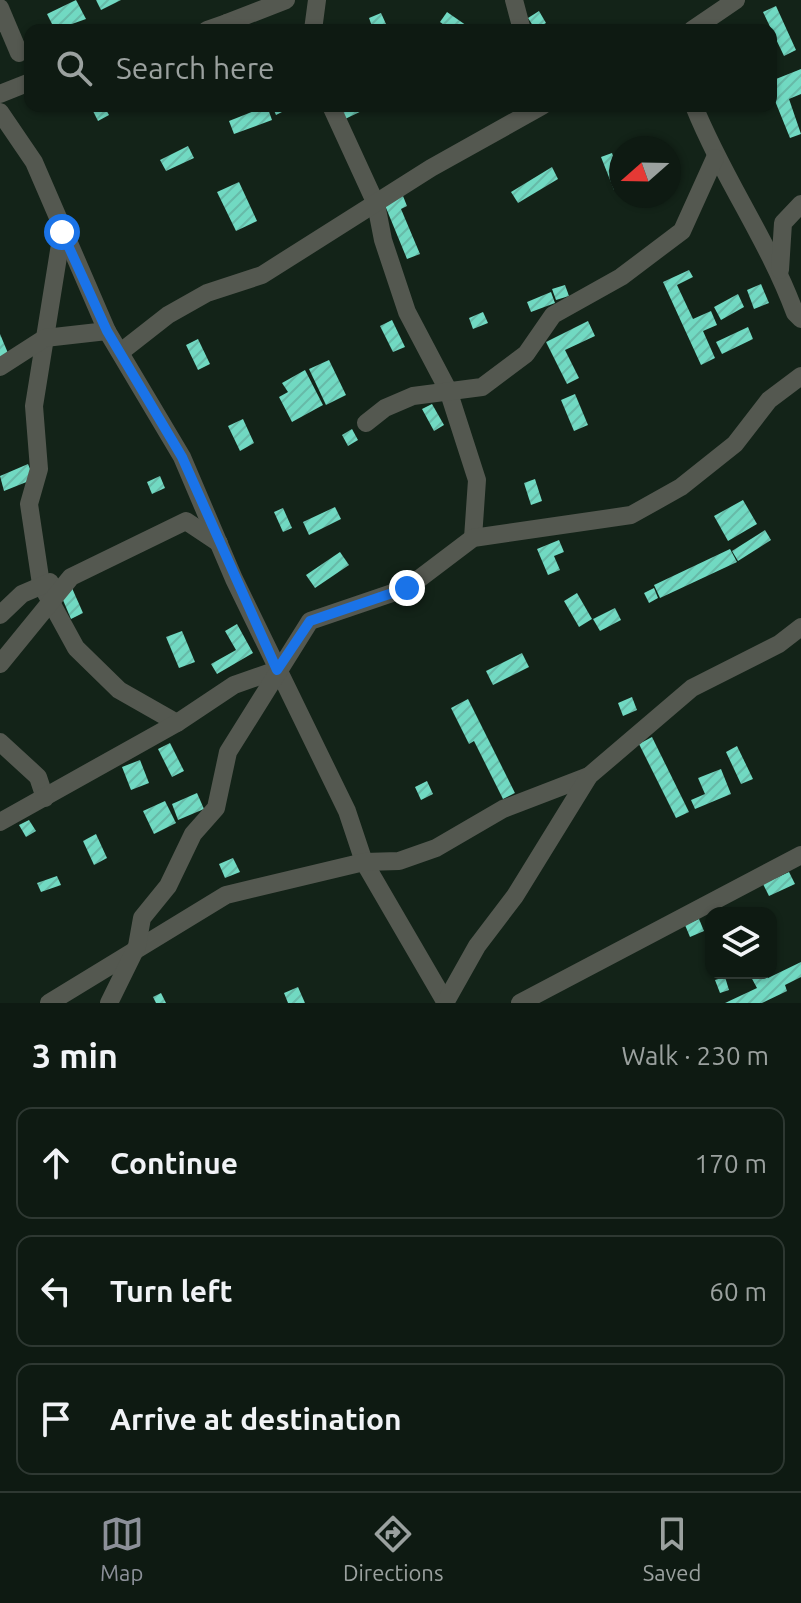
<!DOCTYPE html>
<html lang="en">
<head>
<meta charset="utf-8">
<style>
	:root { --surface:#0e1a12; --page:#1c2720; --text:#f1f3f6; --muted:#9ba19f; --line:#2e3832; --accent:#8c9099 }
	body { margin:0; font-family:Ubuntu,sans-serif; background:var(--page); color:var(--text) }
	.controls { position:absolute; right:24px; bottom:24px; display:grid; overflow:hidden; border-radius:16px; box-shadow:0 2px 6px #0004 }
	.controls button { width:72px; height:72px; display:grid; place-items:center; padding:0; border:0; border-bottom:2px solid var(--line); background:var(--surface); color:var(--text); font:40px sans-serif }
	.compass { position:absolute; left:609px; top:136px; width:72px; height:72px; border-radius:50%; background:var(--surface); box-shadow:0 2px 6px #0004; rotate:250deg }
	.stop { position:absolute; width:24px; height:24px; margin:-18px; border:6px solid #1a73e8; border-radius:50%; background:#fff }
	.stop.end { background:#1a73e8; border-color:#fff; box-shadow:0 2px 8px #0008 }
	.list { margin:0; padding:0; list-style:none }
	h2 { display:flex; justify-content:space-between; align-items:center; height:104px; margin:0; padding:0 32px; font-size:34px }
	h2 small { font-size:26px; font-weight:400; color:var(--muted) }
	.list li { display:grid; grid-template-columns:52px 1fr auto; gap:24px; align-items:center; box-sizing:border-box; height:112px; margin:0 16px 16px; padding:0 16px; border:2px solid var(--line); border-radius:16px }
	.list b { display:block; font-size:30px; white-space:nowrap }
	.list em { font-size:26px; font-style:normal; color:var(--muted) }
	.icon { flex:none; width:44px; height:44px; fill:none; stroke:currentColor; stroke-width:2; stroke-linecap:round; stroke-linejoin:round }
	.map { position:relative; flex:none; width:801px; height:1003px; overflow:hidden }
	.search { position:absolute; background:var(--surface); box-shadow:0 2px 6px #0004; left:24px; right:24px; top:24px; height:88px; display:flex; align-items:center; gap:20px; box-sizing:border-box; padding:0 28px; border-radius:16px; color:var(--muted); font-size:30px }
	.sheet { height:488px; background:var(--surface) }
	nav { display:flex; justify-content:space-around; align-items:center; box-sizing:border-box; height:112px; border-top:2px solid var(--line); background:var(--surface); font-size:22px; color:var(--muted) }
	nav a { display:grid; justify-items:center; gap:4px }
	nav .on { color:var(--accent) }
	.map>svg:first-child { display:block }
</style>
</head>
<body>
<div class="map">
<svg width="801" height="1003" viewBox="0 0 801 1003">
	<defs>
		<pattern id="building-hatch" width="6" height="6" patternUnits="userSpaceOnUse" patternTransform="scale(2)"><rect width="6" height="6" fill="#71d9c2"/><path d="M-1 1l2-2M0 6l6-6M5 7l2-2" fill="none" stroke="#67baa8"/></pattern>
	</defs>
	<rect width="100%" height="100%" fill="#132318"/>
	<g fill="url(#building-hatch)">
		<polygon points="76,0 86,19 55,30 47,14"/>
		<polygon points="96,0 121,0 101,10"/>
		<polygon points="776,6 796,50 784,56 763,12"/>
		<polygon points="539,11 546,23 535,29 528,18"/>
		<polygon points="447,12 473,30 451,30 440,22"/>
		<polygon points="381,13 386,24 373,29 369,18"/>
		<polygon points="801,69 801,94 789,99 801,134 790,138 771,91 771,81"/>
		<polygon points="104,106 109,115 98,121 93,111"/>
		<polygon points="267,106 272,120 234,134 229,121"/>
		<polygon points="272,106 284,106 286,110 276,115"/>
		<polygon points="336,106 372,106 343,120"/>
		<polygon points="188,146 194,158 166,171 160,160"/>
		<polygon points="612,153 621,177 621,188 614,190 601,157"/>
		<polygon points="552,167 558,179 518,203 511,192"/>
		<polygon points="239,182 257,221 236,231 217,192"/>
		<polygon points="403,196 407,206 401,209 420,254 407,259 384,203"/>
		<polygon points="689,270 693,277 677,285 693,319 711,311 717,325 703,331 715,358 701,365 663,282"/>
		<polygon points="761,284 769,303 754,309 747,290"/>
		<polygon points="565,285 569,296 556,300 552,289"/>
		<polygon points="551,292 555,303 531,312 527,302"/>
		<polygon points="738,294 744,307 721,320 714,307"/>
		<polygon points="483,312 488,323 473,329 469,318"/>
		<polygon points="392,320 405,347 393,352 380,326"/>
		<polygon points="588,321 595,336 565,350 579,378 567,384 546,342"/>
		<polygon points="748,327 753,339 722,354 716,342"/>
		<polygon points="0,334 10,358 0,360"/>
		<polygon points="198,339 210,364 198,370 186,345"/>
		<polygon points="329,360 346,395 326,405 309,369"/>
		<polygon points="305,370 323,405 292,422 279,397 288,392 282,383"/>
		<polygon points="575,394 588,425 574,431 561,400"/>
		<polygon points="432,404 444,425 434,431 422,409"/>
		<polygon points="243,419 254,443 240,451 228,426"/>
		<polygon points="352,429 358,440 348,446 342,435"/>
		<polygon points="28,464 34,479 4,491 0,476"/>
		<polygon points="160,476 165,488 152,494 147,482"/>
		<polygon points="535,479 542,501 531,505 524,483"/>
		<polygon points="743,500 757,524 728,541 714,516"/>
		<polygon points="335,507 341,519 309,535 303,522"/>
		<polygon points="283,508 292,528 283,532 274,512"/>
		<polygon points="765,530 771,540 738,561 732,551"/>
		<polygon points="559,540 564,552 554,556 560,570 548,575 537,549"/>
		<polygon points="730,549 737,562 660,598 654,585"/>
		<polygon points="340,552 349,565 315,588 306,575"/>
		<polygon points="72,588 83,613 71,619 60,593"/>
		<polygon points="654,588 658,598 649,603 644,593"/>
		<polygon points="577,593 592,619 579,627 564,601"/>
		<polygon points="615,608 621,620 600,631 593,619"/>
		<polygon points="237,624 253,653 217,674 211,664 236,650 225,631"/>
		<polygon points="182,631 195,662 179,668 166,637"/>
		<polygon points="522,653 529,667 493,685 486,671"/>
		<polygon points="632,697 637,710 623,716 618,703"/>
		<polygon points="468,699 515,793 503,799 474,741 469,744 451,708"/>
		<polygon points="652,737 689,812 676,818 639,744"/>
		<polygon points="170,743 184,771 172,777 158,749"/>
		<polygon points="737,746 753,779 741,784 726,752"/>
		<polygon points="140,760 149,783 131,790 122,767"/>
		<polygon points="721,769 731,794 695,809 691,800 705,794 698,778"/>
		<polygon points="427,781 433,794 421,800 415,787"/>
		<polygon points="197,793 204,809 178,820 172,804"/>
		<polygon points="165,801 176,823 154,834 143,811"/>
		<polygon points="29,820 36,831 26,837 19,825"/>
		<polygon points="96,834 107,858 94,865 83,841"/>
		<polygon points="233,858 240,872 225,878 219,864"/>
		<polygon points="789,872 795,884 769,896 763,884"/>
		<polygon points="57,876 61,885 41,892 37,883"/>
		<polygon points="699,919 704,931 690,937 685,925"/>
		<polygon points="801,962 801,977 785,985 787,991 762,1003 725,1003 757,988 751,977 766,973 768,978"/>
		<polygon points="725,977 729,990 720,993 715,980"/>
		<polygon points="298,987 305,1003 288,1003 284,993"/>
		<polygon points="161,993 166,1003 156,1003 153,997"/>
	</g>
	<g fill="none" stroke-linecap="round" stroke-linejoin="round">
		<g stroke="#545850" stroke-width="18">
			<polyline points="514,0 522,30"/>
			<polyline points="0,8 19,53"/>
			<polyline points="227,23 286,0"/>
			<polyline points="207,30 227,23 238,28"/>
			<polyline points="313,30 317,0"/>
			<polyline points="692,30 736,0"/>
			<polyline points="0,94 30,82"/>
			<polyline points="331,106 376,204 383,240 407,312 448,390 477,480 473,538"/>
			<path d="M694 106C723 178 768 240 795 313L801 319"/>
			<polyline points="0,112 34,162 107,331 182,457 234,579 347,811 364,862 446,1003"/>
			<polyline points="62,232 34,406 39,469 29,504 41,584 76,648 119,690 177,723"/>
			<polyline points="780,270 783,223 801,204"/>
			<polyline points="122,351 168,315 207,293 262,275 431,168 542,106"/>
			<polyline points="0,367 45,338 107,331"/>
			<polyline points="366,423 385,408 413,396 482,387 526,354 553,315 621,277 682,231 715,158"/>
			<polyline points="0,615 22,594 50,582"/>
			<polyline points="0,664 71,577 186,521 219,543"/>
			<polyline points="0,742 38,777 45,798"/>
			<polyline points="0,822 177,723 234,685 277,670"/>
			<polyline points="49,1003 226,895 364,862 399,861 436,848 503,809 589,776"/>
			<polyline points="109,1003 137,946 142,918 168,886 193,834 216,808 228,752 310,621 407,588 473,538 631,515 681,487 735,444 769,400 801,376"/>
			<polyline points="445,1003 477,946 515,896 589,776 692,688 779,644 801,627"/>
			<polyline points="520,1003 801,855"/>
		</g>
	</g>
	<g fill="none" stroke-linecap="round" stroke-linejoin="round">
		<polyline stroke="#1a73e8" stroke-width="10" points="62,232 107,331 182,457 277,670 310,621 407,588"/>
	</g>
</svg>
<div class="controls">
<button><svg class="icon" aria-label="layers" viewBox="0 0 24 24"><path d="M12 4l9 5-9 5-9-5zM3 14l9 5 9-5"/></svg></button>
</div>
<svg class="compass" viewBox="-18 -18 36 36"><path d="M0-13l5 13h-10z" fill="#e53935"/><path d="M0 13l5-13h-10z" fill="#9ba19f"/></svg>
<div class="stop" style="left:62px;top:232px"></div>
<div class="stop end" style="left:407px;top:588px"></div>
<div class="search"><svg class="icon" aria-label="search" viewBox="0 0 24 24"><circle cx="10" cy="10" r="6"/><path d="M15 15l6 6"/></svg>Search here</div>
</div>
<section class="sheet">
<h2>3 min<small>Walk · 230 m</small></h2>
<ul class="list">
<li><svg class="icon" aria-label="ahead" viewBox="0 0 24 24"><path d="M12 20V5M6 11l6-6 6 6"/></svg><div><b>Continue</b></div><em>170 m</em></li>
<li><svg class="icon" aria-label="left" viewBox="0 0 24 24"><path d="M17 20v-9H6M10 6l-5 5 5 5"/></svg><div><b>Turn left</b></div><em>60 m</em></li>
<li><svg class="icon" aria-label="arrive" viewBox="0 0 24 24"><path d="M6 21V4h12l-3 4 3 4H6"/></svg><div><b>Arrive at destination</b></div></li>
</ul>
</section>
<nav>
<a class="on"><svg class="icon" aria-label="map" viewBox="0 0 24 24"><path d="M3 6l6-2 6 2 6-2v14l-6 2-6-2-6 2zM9 4v14M15 6v14"/></svg>Map</a>
<a><svg class="icon" aria-label="directions" viewBox="0 0 24 24"><path d="M12 3l9 9-9 9-9-9zM9 14v-3h6M13 9l2 2-2 2"/></svg>Directions</a>
<a><svg class="icon" aria-label="saved" viewBox="0 0 24 24"><path d="M7 4h10v16l-5-4-5 4z"/></svg>Saved</a>
</nav>
</body>
</html>
